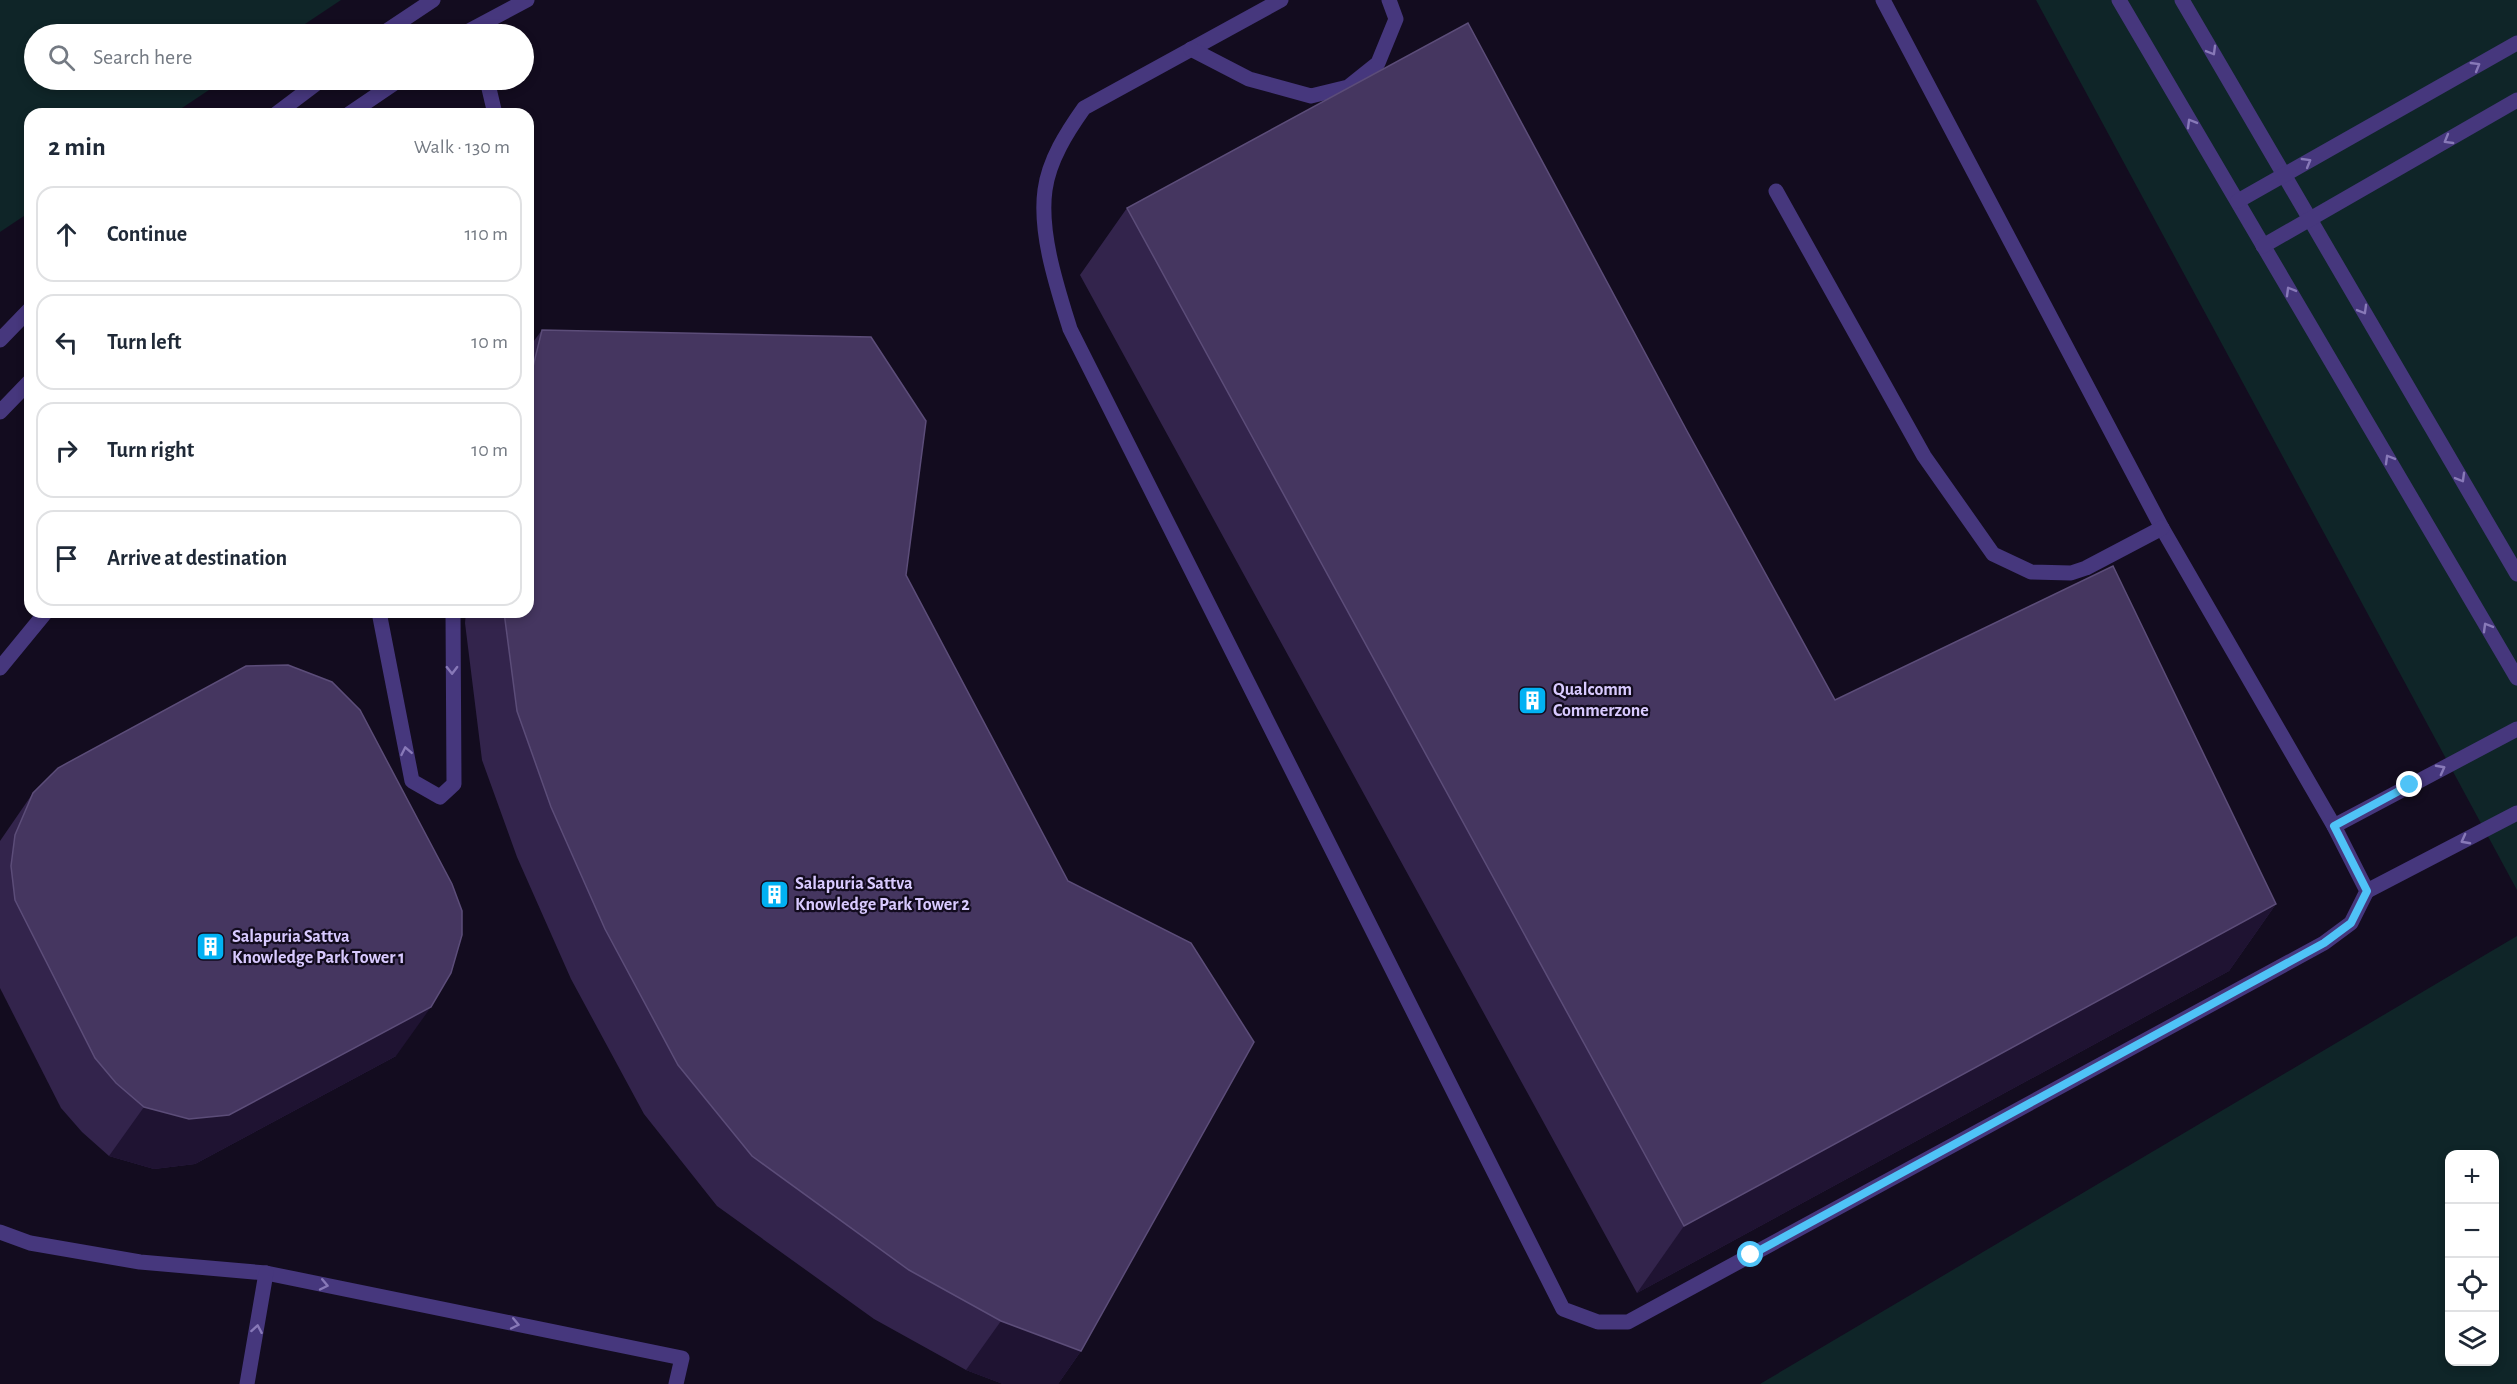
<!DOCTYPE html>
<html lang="en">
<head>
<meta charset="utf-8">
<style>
	:root { --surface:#fff; --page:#f2f2f3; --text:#1f2937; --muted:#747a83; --line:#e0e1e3 }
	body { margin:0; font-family:"Alegreya Sans",sans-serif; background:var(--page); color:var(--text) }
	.controls { position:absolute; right:18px; bottom:18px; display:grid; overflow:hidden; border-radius:12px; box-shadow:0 3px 9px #0003 }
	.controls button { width:54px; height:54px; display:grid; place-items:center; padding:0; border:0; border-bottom:2px solid var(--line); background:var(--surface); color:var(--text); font:30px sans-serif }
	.stop { position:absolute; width:18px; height:18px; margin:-14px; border:4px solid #4fc3f7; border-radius:50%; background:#fff }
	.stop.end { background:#4fc3f7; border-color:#fff; box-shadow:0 2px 6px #0008 }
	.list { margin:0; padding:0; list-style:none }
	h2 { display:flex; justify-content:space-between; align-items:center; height:78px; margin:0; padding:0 24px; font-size:26px }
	h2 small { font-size:20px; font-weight:400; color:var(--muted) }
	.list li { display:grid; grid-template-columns:39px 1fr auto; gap:18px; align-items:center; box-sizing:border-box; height:96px; margin:0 12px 12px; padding:0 12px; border:2px solid var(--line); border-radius:18px }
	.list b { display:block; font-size:22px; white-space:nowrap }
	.list em { font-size:20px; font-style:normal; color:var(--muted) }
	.icon { flex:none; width:33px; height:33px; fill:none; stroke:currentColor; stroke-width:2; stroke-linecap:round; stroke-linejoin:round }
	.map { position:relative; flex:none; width:2517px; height:1384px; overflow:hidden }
	.search { position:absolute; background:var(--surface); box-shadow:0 3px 9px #0003; left:24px; top:24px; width:510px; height:66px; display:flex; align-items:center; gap:15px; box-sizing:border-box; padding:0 21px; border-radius:33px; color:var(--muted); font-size:22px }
	.panel { position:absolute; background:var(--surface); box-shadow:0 3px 9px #0003; left:24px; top:108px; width:510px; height:510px; border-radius:18px }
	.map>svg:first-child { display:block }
</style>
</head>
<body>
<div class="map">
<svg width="2517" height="1384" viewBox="0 0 2517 1384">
	<rect width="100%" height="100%" fill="#130c1f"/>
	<g fill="#0f2528" fill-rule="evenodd">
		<polygon points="0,0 341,0 290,34 34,34 34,80 224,80 173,114 30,114 30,212 0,232"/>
		<polygon points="2036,0 2517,0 2517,890"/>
		<path d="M2517 936V1384H1760ZM2494 1154V1362H2450V1154Z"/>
	</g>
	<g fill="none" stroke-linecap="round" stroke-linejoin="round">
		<g stroke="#46377d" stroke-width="15">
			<path d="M1281 0 1084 108C1067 132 1049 160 1045 190 1039 233 1057 287 1070 329L1563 1309 1598 1322H1628L2324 943 2351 923 2367 891 2334 826 2162 528 1883 0"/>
			<polyline points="1191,49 1249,79 1311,96 1348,87 1378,63 1396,19 1389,0"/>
			<polyline points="487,80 495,114"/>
			<polyline points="1776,191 1924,456 1993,554 2031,572 2071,573 2086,568 2162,528"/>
			<polyline points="379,612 412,781 440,797 454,784 453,612"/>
			<polyline points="0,668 46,612"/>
			<polyline points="2334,826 2517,729"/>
			<polyline points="2367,891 2517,813"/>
			<polyline points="0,1232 30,1243 140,1262 266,1273 682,1358 676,1384"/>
			<polyline points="247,1384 266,1273"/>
		</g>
		<g stroke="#46377d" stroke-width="15">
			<polyline points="2119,0 2517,678"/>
			<polyline points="2182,0 2517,574"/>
			<polyline points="2238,201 2517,43"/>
			<polyline points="2263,246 2517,100"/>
		</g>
		<g stroke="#46377d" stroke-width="15">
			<polyline points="382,34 433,0"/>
			<polyline points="463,34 527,0"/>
			<polyline points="276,114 321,80"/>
			<polyline points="349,114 399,80"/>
			<polyline points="0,340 30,309"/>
			<polyline points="0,412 30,381"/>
		</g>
	</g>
	<g fill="#33244c">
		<polygon points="1127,208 1687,431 1835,700 2276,904 2229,971 1637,1293 1080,275"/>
		<polygon points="542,330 906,575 1081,1351 1058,1384 1003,1384 966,1370 874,1319 717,1206 644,1114 571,979 517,857 482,760 465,623 466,612 528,612 528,349"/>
		<polygon points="33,793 396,1056 195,1164 154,1169 109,1156 82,1132 61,1108 0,988 0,841"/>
	</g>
	<g fill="#1f1332">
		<polygon points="2276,904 2229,971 1637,1293 1684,1226"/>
		<polygon points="431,1007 396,1056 195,1164 154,1169 109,1156 144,1107"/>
		<polygon points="1001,1321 1081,1351 1058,1384 1003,1384 966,1370"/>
	</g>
	<g fill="#453660" stroke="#5c4d79" stroke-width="1.5">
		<polygon points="1468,23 1687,431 1835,700 2113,566 2276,904 1684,1226 1127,208"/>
		<polygon points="542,330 871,337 926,421 906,575 1068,881 1191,943 1254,1042 1081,1351 1001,1321 909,1270 752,1156 678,1065 605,929 551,807 517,711 504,612 528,612 528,387"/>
		<polygon points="288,665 332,682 360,710 452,884 462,911 462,935 451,973 431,1007 229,1115 189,1119 144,1107 116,1083 95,1058 15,900 11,866 15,835 33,793 58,768 246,666"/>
	</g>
	<defs><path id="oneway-chevron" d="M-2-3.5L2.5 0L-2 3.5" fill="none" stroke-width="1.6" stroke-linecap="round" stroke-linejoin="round" transform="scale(1.5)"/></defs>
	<g stroke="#8879b8">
		<use href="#oneway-chevron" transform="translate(2212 51) rotate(60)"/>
		<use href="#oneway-chevron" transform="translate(2476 66) rotate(-30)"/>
		<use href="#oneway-chevron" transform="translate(2191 123) rotate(-120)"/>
		<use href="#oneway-chevron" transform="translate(2448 140) rotate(150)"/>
		<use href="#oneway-chevron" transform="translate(2307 162) rotate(-30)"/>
		<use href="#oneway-chevron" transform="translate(2290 291) rotate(-120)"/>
		<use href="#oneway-chevron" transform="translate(2363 310) rotate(60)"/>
		<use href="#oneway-chevron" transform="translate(2389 459) rotate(-120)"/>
		<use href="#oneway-chevron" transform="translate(2461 478) rotate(60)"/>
		<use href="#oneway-chevron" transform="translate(2487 627) rotate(-120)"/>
		<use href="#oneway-chevron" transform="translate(452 670) rotate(89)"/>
		<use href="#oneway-chevron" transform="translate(406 751) rotate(-101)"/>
		<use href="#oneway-chevron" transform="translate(2441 769) rotate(-28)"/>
		<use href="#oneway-chevron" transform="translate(2465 840) rotate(152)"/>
		<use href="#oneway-chevron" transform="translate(324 1285) rotate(12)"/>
		<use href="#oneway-chevron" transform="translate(515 1324) rotate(12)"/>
		<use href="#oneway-chevron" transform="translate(257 1329) rotate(-80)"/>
	</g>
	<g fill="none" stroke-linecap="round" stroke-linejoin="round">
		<polyline stroke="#4fc3f7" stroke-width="8" points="1751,1255 2324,943 2351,923 2367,891 2334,826 2410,785"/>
	</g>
	<defs>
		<symbol id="building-square" viewBox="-11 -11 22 22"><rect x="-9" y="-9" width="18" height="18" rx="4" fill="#01b1f3" stroke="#130c1f"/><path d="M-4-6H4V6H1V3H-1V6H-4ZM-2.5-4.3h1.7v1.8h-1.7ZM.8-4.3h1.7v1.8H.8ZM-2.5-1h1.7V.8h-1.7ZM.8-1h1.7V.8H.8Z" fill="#fff"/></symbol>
	</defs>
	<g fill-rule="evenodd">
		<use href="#building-square" x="1516" y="684" width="33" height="33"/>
		<use href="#building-square" x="758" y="878" width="33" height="33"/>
		<use href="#building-square" x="194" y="930" width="33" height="33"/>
	</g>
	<g text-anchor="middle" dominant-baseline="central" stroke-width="4.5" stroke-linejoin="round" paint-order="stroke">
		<g font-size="18" font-weight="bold" fill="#d9caff" stroke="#130c1f" text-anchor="start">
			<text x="1553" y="690">Qualcomm<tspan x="1553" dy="21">Commerzone</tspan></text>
			<text x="795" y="884">Salapuria Sattva<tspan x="795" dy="21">Knowledge Park Tower 2</tspan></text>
			<text x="232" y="937">Salapuria Sattva<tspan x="232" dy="21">Knowledge Park Tower 1</tspan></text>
		</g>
	</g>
</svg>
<div class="controls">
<button>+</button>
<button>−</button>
<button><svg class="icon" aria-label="locate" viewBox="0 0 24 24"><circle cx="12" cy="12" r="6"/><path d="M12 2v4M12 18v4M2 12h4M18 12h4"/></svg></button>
<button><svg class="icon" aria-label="layers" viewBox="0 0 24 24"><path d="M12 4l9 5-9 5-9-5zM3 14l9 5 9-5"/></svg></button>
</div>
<div class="stop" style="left:1751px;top:1255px"></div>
<div class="stop end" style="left:2410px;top:785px"></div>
<div class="search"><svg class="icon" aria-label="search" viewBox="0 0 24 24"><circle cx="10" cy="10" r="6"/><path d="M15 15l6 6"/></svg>Search here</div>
<section class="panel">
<h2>2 min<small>Walk · 130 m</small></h2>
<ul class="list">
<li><svg class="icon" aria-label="ahead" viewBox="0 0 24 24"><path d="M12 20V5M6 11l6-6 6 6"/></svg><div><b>Continue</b></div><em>110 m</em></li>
<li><svg class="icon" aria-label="left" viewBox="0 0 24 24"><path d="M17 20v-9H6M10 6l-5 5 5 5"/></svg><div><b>Turn left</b></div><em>10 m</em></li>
<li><svg class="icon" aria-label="right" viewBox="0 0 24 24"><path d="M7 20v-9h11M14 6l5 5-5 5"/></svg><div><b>Turn right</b></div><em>10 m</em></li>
<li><svg class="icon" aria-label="arrive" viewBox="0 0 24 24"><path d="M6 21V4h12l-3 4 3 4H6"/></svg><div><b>Arrive at destination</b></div></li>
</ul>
</section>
</div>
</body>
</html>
